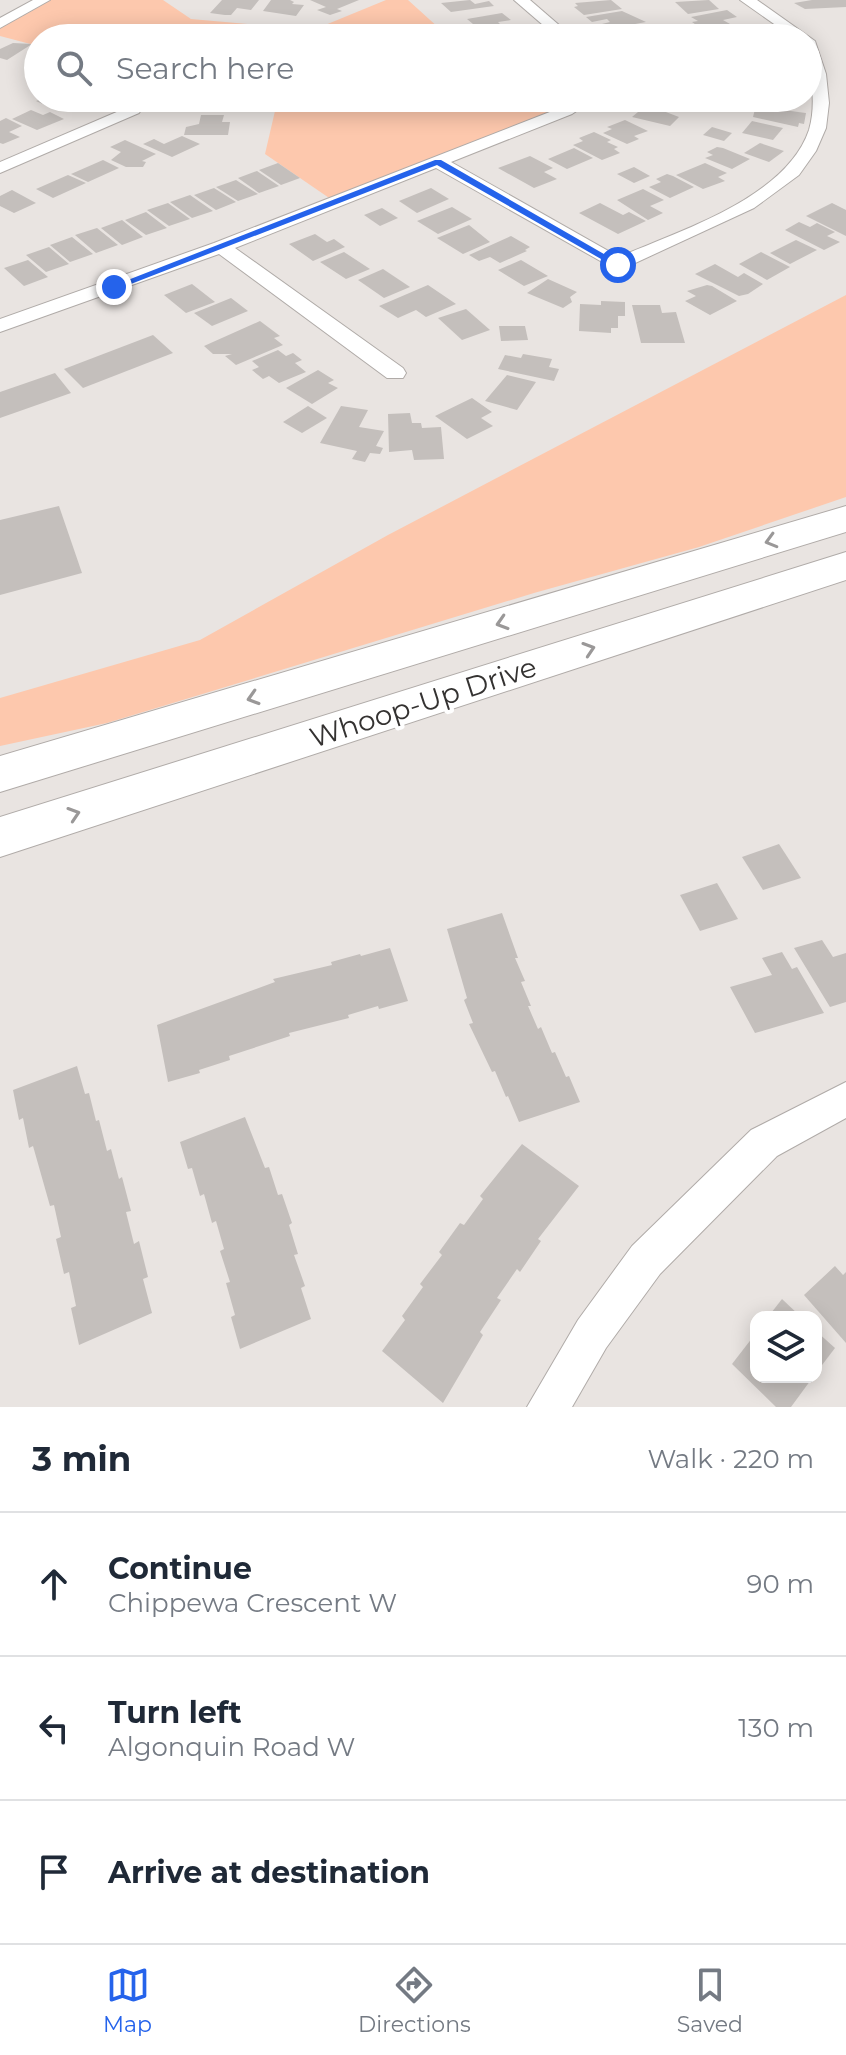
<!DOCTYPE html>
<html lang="en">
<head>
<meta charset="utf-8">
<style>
	:root { --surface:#fff; --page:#f6f6f7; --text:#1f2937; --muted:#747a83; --line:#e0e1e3; --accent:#2563eb }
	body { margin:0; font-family:Montserrat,sans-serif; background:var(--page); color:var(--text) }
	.controls { position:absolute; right:24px; bottom:24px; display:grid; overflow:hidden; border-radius:16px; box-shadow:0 4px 20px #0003 }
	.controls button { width:72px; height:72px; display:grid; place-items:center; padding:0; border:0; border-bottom:2px solid var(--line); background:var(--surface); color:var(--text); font:40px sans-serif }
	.stop { position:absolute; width:24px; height:24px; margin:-18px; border:6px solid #2563eb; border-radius:50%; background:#fff }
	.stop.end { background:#2563eb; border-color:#fff; box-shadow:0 2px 8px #0008 }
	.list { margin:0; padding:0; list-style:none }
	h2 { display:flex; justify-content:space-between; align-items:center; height:104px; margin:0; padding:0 32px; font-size:34px }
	h2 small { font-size:26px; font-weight:400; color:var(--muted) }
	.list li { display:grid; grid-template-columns:52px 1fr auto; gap:24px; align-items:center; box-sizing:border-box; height:144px; padding:0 32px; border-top:2px solid var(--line) }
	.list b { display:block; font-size:30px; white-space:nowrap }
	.list p { margin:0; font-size:26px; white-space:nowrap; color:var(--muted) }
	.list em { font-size:26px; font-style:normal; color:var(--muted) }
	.icon { flex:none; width:44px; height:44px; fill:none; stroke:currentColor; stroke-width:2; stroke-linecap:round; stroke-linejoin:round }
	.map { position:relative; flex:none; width:846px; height:1407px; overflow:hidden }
	.search { position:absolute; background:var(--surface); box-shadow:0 4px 20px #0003; left:24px; right:24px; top:24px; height:88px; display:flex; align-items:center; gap:20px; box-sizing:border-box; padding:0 28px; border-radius:44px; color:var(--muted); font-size:30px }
	.sheet { height:536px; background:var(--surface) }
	nav { display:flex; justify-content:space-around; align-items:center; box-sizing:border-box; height:112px; border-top:2px solid var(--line); background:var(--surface); font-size:22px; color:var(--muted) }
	nav a { display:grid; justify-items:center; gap:4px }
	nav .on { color:var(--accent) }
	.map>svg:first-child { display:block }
</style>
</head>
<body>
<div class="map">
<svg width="846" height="1407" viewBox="0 0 846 1407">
	<rect width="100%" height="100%" fill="#e9e4e1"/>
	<g fill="#fdc8ad">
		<polygon points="43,0 163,0 191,19 313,30 386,0 408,0 450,38 38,38 38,46 0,36 0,24"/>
		<polygon points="278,98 588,98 335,202 265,154"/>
		<polygon points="846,295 846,497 699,547 534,593 107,723 0,746 0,698 200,640 388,535"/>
	</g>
	<g fill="#c4bfbc">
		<polygon points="222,0 259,0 251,10 237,8 231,15 225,15 210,13"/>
		<polygon points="271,0 290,0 294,2 292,4 304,5 296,16 263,11"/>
		<polygon points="310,0 359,0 337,9 342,11 330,15 317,10 326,7"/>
		<polygon points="470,0 475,4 489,1 494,6 451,12 441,3"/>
		<polygon points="611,0 622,9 584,15 574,7 578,6 575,3"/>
		<polygon points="709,0 719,9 688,14 675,2"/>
		<polygon points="812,0 846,0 846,7 805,9 794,3"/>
		<polygon points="727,10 737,17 723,20 730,24 702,29 692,22 698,21 691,17"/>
		<polygon points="622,11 646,22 608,29 602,24 610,22 607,19 592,22 586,17"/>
		<polygon points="502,13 511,20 498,22 503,27 472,32 465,25 473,24 467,19"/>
		<polygon points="514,27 532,38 485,38 479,32"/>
		<polygon points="630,27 643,27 649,32 638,34 643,38 618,38 610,31"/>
		<polygon points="13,43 32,44 7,60 0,58 0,49"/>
		<polygon points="45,98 83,98 93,103 74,111 63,106 54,109 36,101"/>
		<polygon points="216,98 245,98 248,107 199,112 196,103 216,101"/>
		<polygon points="757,98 802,98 801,105 792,104 792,107 755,103"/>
		<polygon points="640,102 660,107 658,109 679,117 670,126 632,117 638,112 632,110"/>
		<polygon points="767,108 806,113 804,124 799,123 798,127 753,117 755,109 767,111"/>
		<polygon points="31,110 43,115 50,112 64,119 37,130 12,119"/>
		<polygon points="201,115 224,115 222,122 230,122 228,135 184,135 186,127 199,124"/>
		<polygon points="6,118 22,126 9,132 20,137 3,144 0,143 0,121"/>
		<polygon points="625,120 648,131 634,136 639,139 627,144 603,133 612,129 607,127"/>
		<polygon points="752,121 783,128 773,140 742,133"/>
		<polygon points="712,127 732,133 724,141 703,135"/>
		<polygon points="594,132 611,140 607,142 618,147 614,149 620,153 602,160 573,145 583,141 579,138"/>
		<polygon points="182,136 200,144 172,157 143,144 154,139 164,144"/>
		<polygon points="125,140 156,154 142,161 146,162 143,167 126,167 111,160 121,152 110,147"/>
		<polygon points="760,143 784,151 769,162 744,153"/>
		<polygon points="717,147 723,148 750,159 732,169 705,158 713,155 707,152"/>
		<polygon points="574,148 593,158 567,169 548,159"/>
		<polygon points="530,156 553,168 544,172 557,179 534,188 498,168"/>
		<polygon points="103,160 119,168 88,182 71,174"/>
		<polygon points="278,163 300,178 281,185 259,170"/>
		<polygon points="705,163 727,173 718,177 725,181 703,189 676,175"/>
		<polygon points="634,167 650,176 634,183 617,174"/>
		<polygon points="257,171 279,186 259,193 238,178"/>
		<polygon points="667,174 673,176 694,187 670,198 649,187 661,182 656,179"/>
		<polygon points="68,175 86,183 53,198 36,189"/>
		<polygon points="236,180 258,194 238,201 216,187"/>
		<polygon points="214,188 236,202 216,210 194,195"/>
		<polygon points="431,188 449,199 417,213 399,201"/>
		<polygon points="643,189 664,200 650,206 663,213 648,220 617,200"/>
		<polygon points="12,190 36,203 14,213 0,206 0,196"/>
		<polygon points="190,195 213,211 192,218 170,202"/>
		<polygon points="168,203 190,219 169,226 147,210"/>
		<polygon points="600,203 623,215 629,212 646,221 618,234 579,213"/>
		<polygon points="832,203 846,210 846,236 806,216"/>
		<polygon points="452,207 472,219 438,234 417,221"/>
		<polygon points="382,208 398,218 380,226 364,215"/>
		<polygon points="146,212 167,228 146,235 125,220"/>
		<polygon points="122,220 143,237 122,245 101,228"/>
		<polygon points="799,222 810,227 817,223 835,232 827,236 840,242 824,250 785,230"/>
		<polygon points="469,225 490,242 463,254 437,238"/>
		<polygon points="97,228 118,245 96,253 75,235"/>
		<polygon points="315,234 327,242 334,239 345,247 313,261 289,244"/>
		<polygon points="511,236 530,247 525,250 527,251 500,263 490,257 479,261 469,255"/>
		<polygon points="72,237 93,254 70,262 50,245"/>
		<polygon points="796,240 817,250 790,264 770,253"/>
		<polygon points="49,247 69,264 46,272 26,255"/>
		<polygon points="344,252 370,269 346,279 320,262"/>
		<polygon points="761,252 790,267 767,280 739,264"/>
		<polygon points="28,260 48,277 24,286 4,268"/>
		<polygon points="521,260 548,276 524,286 498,270"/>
		<polygon points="715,264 738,277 744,273 763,284 748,294 739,296 695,274"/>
		<polygon points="383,269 410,287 384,298 358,280"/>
		<polygon points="548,279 577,292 570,297 572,302 563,308 527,293"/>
		<polygon points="192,284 215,302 186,313 164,295"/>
		<polygon points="428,285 456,304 426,317 416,310 398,318 379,306"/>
		<polygon points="707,285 712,286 737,301 710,315 685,301 696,296 687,291"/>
		<polygon points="231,298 248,311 212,326 194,313"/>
		<polygon points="601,301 625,302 625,316 618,316 618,328 611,328 611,333 579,331 580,304 601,305"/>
		<polygon points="632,305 660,305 662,313 676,312 685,343 641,343"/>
		<polygon points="466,309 490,330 462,340 438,318"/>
		<polygon points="260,321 280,336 274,338 283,345 236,365 225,356 232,354 213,354 204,346"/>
		<polygon points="499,326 525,326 528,340 501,341"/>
		<polygon points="153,335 173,353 83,388 64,369"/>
		<polygon points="278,350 286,356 293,353 302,360 295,363 306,372 279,383 269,376 263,379 252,370 259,367 252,361"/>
		<polygon points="523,354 552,359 549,367 559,369 554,381 498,369 505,355 521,358"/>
		<polygon points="318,370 334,380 328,383 338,388 312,404 286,388"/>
		<polygon points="55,373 71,393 0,418 0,392"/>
		<polygon points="507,375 536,382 517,410 485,401"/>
		<polygon points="472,398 492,412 481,418 493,426 467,439 435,416"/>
		<polygon points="308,406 327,418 302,433 283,422"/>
		<polygon points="341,406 368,410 359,427 384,431 376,446 383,448 380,454 370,453 365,462 352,459 357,451 320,443"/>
		<polygon points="410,413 412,423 421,423 422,428 441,427 444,459 414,460 412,450 389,452 388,414"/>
		<polygon points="59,506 82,573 0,595 0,520"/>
		<polygon points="779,844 801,878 763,890 742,857"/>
		<polygon points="717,883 738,919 700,931 680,895"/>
		<polygon points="502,913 518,958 515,958 525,981 521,982 531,1006 528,1006 538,1029 541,1027 552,1053 555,1052 566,1077 569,1076 580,1102 519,1122 508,1096 506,1097 495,1071 492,1072 469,1024 473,1023 464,1000 467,998 447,929"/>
		<polygon points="822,940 833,957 846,953 846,1002 830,1007 794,948"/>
		<polygon points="390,948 408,1001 379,1009 378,1006 348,1015 349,1018 289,1033 290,1036 229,1056 230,1060 199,1070 200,1073 168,1082 157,1025 275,982 273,979 332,965 331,962 360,954 361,956"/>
		<polygon points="782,952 792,969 797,967 824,1013 755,1033 730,987 772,975 762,958"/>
		<polygon points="77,1066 85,1094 89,1093 96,1121 99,1120 107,1151 111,1149 119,1179 122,1177 131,1211 126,1212 134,1244 139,1241 148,1277 143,1279 152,1313 79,1345 71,1308 76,1306 69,1272 64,1274 56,1239 61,1237 54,1205 50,1206 33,1146 29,1148 23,1118 19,1120 13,1090"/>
		<polygon points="245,1117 265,1168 269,1167 278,1195 282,1194 292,1223 289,1225 298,1254 294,1255 305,1286 301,1288 311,1319 240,1349 231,1317 235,1315 226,1283 230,1282 220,1251 224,1249 216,1221 212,1223 204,1194 200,1196 192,1168 188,1169 180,1142"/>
		<polygon points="522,1144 579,1186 538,1239 541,1241 520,1272 517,1269 497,1298 501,1300 480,1332 483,1335 443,1403 382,1351 405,1320 402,1316 423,1287 420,1284 442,1255 439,1252 460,1223 464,1225 483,1199 480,1196"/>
		<polygon points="835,1266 843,1275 846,1272 846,1343 804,1295"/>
		<polygon points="782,1299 801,1317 768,1317"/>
		<polygon points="816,1331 835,1348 816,1373"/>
		<polygon points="756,1333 756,1377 813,1377 791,1407 776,1407 732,1364"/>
	</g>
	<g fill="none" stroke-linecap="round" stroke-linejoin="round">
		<defs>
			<g id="minor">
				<polygon points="33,0 50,0 0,28 0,18"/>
				<polygon points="514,0 530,0 574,38 558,38"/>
				<path d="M740 0H757L815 41 826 74 829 103 826 128 816 151 799 175 754 208 618 271 436 168 235 248 403 368 406 373 403 378H387L219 254 0 332V319L214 243 560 108 576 98H596L572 114 451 162 619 257C679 231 786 198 809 130 818 100 808 68 808 38H794Z"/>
				<polygon points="133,105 141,110 139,113 0,173 0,162"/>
				<polygon points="846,1082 846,1118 777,1156 660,1274 606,1348 572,1407 527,1407 578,1320 632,1246 751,1130"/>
			</g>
			<g id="motorway">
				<polygon points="846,506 846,532 0,792 0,756"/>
				<polygon points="846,552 846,580 0,857 0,817"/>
			</g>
		</defs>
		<use href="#minor" stroke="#b0aba8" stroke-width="2"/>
		<use href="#motorway" stroke="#b0aba8" stroke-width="2"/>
		<use href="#minor" fill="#fff" fill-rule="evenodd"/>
		<use href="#motorway" fill="#fff" fill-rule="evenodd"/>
	</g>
	<defs><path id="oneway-chevron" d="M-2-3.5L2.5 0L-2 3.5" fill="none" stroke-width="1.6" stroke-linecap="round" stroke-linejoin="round" transform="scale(2)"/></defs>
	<g stroke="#9a9898">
		<use href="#oneway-chevron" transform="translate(771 541) rotate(164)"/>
		<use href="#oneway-chevron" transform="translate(502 623) rotate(163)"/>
		<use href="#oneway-chevron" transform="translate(589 649) rotate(-18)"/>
		<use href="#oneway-chevron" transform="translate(253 698) rotate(163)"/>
		<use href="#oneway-chevron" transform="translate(74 814) rotate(-18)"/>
	</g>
	<polygon fill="#2563eb" points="435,160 441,160 623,265 615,267 437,165 118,289 110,287"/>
	<g text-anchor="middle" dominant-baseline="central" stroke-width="8" stroke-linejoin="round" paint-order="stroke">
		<g font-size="28" fill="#343231" stroke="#fff">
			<text transform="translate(423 702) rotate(-18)">Whoop-Up Drive</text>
		</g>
	</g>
</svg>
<div class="controls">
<button><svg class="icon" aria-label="layers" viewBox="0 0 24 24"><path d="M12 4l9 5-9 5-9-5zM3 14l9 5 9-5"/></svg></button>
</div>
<div class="stop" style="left:618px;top:265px"></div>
<div class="stop end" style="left:114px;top:287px"></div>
<div class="search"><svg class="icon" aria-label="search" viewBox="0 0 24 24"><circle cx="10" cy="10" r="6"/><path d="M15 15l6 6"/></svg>Search here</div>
</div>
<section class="sheet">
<h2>3 min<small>Walk · 220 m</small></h2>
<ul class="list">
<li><svg class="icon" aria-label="ahead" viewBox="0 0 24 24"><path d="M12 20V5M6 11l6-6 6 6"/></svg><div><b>Continue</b><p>Chippewa Crescent W</p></div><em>90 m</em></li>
<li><svg class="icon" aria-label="left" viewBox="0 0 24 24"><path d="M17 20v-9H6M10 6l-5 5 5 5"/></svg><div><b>Turn left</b><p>Algonquin Road W</p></div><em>130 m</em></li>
<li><svg class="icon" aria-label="arrive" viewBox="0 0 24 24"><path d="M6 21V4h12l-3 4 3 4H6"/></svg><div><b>Arrive at destination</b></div></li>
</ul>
</section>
<nav>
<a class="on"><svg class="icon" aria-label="map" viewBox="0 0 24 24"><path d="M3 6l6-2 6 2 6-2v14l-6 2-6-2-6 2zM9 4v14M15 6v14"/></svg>Map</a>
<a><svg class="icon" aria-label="directions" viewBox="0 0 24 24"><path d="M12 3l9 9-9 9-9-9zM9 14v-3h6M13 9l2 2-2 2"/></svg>Directions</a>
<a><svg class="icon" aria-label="saved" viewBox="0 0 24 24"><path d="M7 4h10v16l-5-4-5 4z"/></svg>Saved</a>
</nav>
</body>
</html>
